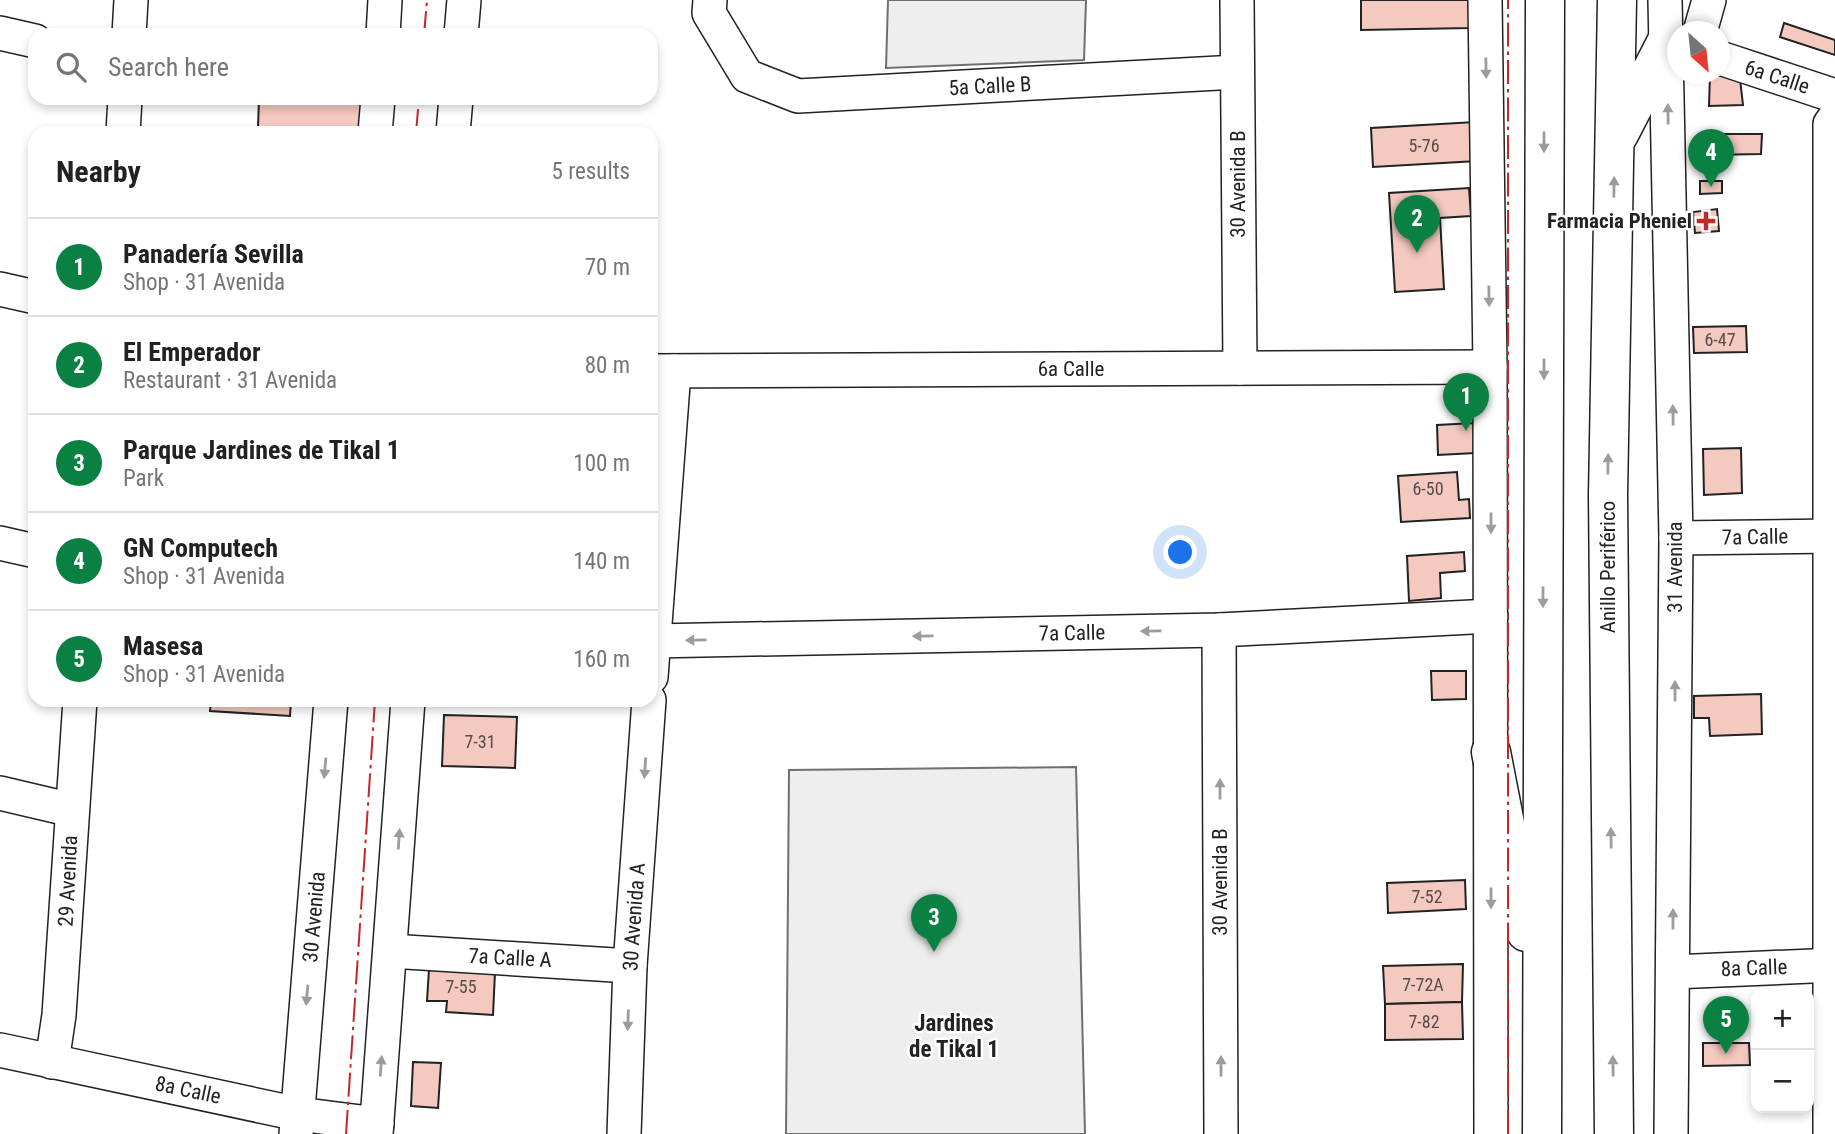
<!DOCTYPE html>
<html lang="en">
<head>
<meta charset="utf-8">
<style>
	:root { --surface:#fff; --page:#f2f2f2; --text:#202124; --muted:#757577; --line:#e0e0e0; --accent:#0b8043 }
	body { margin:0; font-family:"Roboto Condensed",sans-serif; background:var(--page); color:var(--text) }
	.controls { position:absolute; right:21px; bottom:21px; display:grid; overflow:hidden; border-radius:14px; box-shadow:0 4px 10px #0003 }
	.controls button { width:63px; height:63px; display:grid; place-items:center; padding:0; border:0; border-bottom:2px solid var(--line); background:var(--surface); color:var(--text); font:35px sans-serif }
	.compass { position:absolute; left:1667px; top:21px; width:63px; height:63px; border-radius:50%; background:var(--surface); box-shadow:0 4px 10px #0003; rotate:153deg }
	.you { position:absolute; left:1181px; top:553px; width:24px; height:24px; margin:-18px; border:5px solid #fff; border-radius:50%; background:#1a73e8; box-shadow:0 0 0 10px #1a73e833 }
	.badge { display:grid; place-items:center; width:46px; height:46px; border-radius:50%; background:var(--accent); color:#fff; font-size:23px; font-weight:700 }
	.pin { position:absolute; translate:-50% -58px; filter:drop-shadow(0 2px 4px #0008) }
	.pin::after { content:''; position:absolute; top:37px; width:24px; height:21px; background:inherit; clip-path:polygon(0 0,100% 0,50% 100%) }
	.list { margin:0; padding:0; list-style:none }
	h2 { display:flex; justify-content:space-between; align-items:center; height:91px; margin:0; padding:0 28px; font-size:30px }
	h2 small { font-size:23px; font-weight:400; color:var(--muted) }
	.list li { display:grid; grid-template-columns:46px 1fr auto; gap:21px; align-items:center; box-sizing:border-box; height:98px; padding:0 28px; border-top:2px solid var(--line) }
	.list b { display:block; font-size:26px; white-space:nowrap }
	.list p { margin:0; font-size:23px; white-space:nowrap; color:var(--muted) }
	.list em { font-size:23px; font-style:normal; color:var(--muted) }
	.icon { flex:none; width:38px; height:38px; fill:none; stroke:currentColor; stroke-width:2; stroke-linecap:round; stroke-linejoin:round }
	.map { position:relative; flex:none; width:1835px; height:1134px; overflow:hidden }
	.search { position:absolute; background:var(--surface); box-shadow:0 4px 10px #0003; left:28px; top:28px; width:630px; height:77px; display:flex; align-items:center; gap:18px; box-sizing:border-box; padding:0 24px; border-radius:21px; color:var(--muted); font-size:26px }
	.panel { position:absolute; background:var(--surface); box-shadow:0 4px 10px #0003; left:28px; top:126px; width:630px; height:581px; border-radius:21px }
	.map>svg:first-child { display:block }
</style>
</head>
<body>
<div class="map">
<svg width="1835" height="1134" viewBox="0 0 1835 1134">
	<rect width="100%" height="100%" fill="#fff"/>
	<g fill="#eee" stroke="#6f6f6f" stroke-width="2">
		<polygon points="888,0 1086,0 1084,60 886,68"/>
		<polygon points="1076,767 1085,1134 786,1134 789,770"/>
	</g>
	<g fill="#f3c9c0" stroke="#222" stroke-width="2">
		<polygon points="1361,0 1470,0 1470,28 1361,30"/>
		<polygon points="1784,23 1835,40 1835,55 1780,37"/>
		<polygon points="1710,74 1740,79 1743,105 1709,106"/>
		<polygon points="259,98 362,98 361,132 258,128"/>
		<polygon points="1475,122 1477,161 1373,167 1371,128"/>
		<polygon points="1708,134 1762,134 1761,154 1709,155"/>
		<polygon points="1700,181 1722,181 1722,193 1700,194"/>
		<polygon points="1469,188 1471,216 1440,218 1444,289 1395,292 1389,193"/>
		<polygon points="1717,209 1719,231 1695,233 1693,212"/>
		<polygon points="1746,326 1747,352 1694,353 1693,327"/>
		<polygon points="1474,423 1475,453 1438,455 1437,425"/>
		<polygon points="1741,448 1742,493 1704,495 1703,449"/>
		<polygon points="1457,472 1459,500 1469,499 1470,518 1401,522 1398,476"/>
		<polygon points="1464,552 1465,571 1440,573 1441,598 1409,601 1407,556"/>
		<polygon points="1431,671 1466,671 1466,699 1432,700"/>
		<polygon points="1761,694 1762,734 1710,736 1709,718 1694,718 1694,696"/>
		<polygon points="211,700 291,700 290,716 210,711"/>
		<polygon points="444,715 517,717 515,768 442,766"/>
		<polygon points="1465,880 1466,909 1388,913 1387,883"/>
		<polygon points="1463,964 1462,1002 1385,1004 1383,966"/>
		<polygon points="429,969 495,972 493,1015 446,1012 447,1001 427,1001"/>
		<polygon points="1462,1002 1463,1039 1385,1040 1385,1004"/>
		<polygon points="1703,1043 1749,1043 1750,1065 1703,1066"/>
		<polygon points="413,1062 441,1063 438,1108 411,1106"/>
	</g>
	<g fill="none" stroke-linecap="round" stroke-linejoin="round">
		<defs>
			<g id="minor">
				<polyline points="710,0 709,13 747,76 798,96 1237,72"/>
				<polyline points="1237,0 1240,368"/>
				<polyline points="1485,0 1490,367 1491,1134"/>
				<polyline points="1665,0 1676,538 1671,1134"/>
				<polyline points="1700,32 1709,0"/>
				<polyline points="0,33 35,41"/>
				<polyline points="129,35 131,0"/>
				<polyline points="383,35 385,0"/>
				<polyline points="461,35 464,0"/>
				<polyline points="1720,58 1835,96"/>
				<polyline points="123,133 125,98"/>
				<polyline points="375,133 378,98"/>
				<polyline points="453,133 456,98"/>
				<polyline points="0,289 35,297"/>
				<polyline points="651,371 1490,367"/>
				<polyline points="1676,538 1835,536"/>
				<polyline points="0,543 35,551"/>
				<polyline points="1219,630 1221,1134"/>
				<polyline points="653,641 1219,630 1491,616"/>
				<polyline points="651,677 674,371"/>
				<polyline points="0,793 72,810"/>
				<polyline points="390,951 630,966"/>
				<polyline points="1673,972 1835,965"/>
				<polyline points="0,1050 298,1114 377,1124"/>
				<polyline points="52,1062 59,1015 80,700"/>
				<polyline points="296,1134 331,700"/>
				<polyline points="376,1134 408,700"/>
				<polyline points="624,1134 630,966 649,700"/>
				<polyline points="1830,1134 1830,124 1835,117"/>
			</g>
			<g id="highway">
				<polyline points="1619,134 1667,41"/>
				<polyline points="1491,752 1526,932"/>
				<polyline points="1542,1134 1545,0"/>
				<polyline points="1614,1134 1608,495 1617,0"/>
			</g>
		</defs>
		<use href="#minor" stroke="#222" stroke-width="36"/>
		<use href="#highway" stroke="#222" stroke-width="41"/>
		<use href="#minor" stroke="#fff" stroke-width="33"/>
		<use href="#highway" stroke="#fff" stroke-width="38"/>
		<g stroke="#c62828" stroke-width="2" stroke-dasharray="24 5 3.5 5" stroke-linecap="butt">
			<polyline points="424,35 427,0"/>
			<polyline points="416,133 419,98"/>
			<polyline points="346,1134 375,700"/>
			<polyline points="1508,1134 1508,0"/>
		</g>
	</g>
	<defs><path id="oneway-solid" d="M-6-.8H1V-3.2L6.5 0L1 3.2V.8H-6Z" transform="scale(1.75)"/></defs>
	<g fill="#9c9c9c">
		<use href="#oneway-solid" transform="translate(1486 68) rotate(89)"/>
		<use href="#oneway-solid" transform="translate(1668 114) rotate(-91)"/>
		<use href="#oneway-solid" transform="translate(1544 142) rotate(90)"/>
		<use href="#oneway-solid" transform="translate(1614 187) rotate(-89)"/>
		<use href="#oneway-solid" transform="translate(1489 296) rotate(89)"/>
		<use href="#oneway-solid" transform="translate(1544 369) rotate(90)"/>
		<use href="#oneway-solid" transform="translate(1673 415) rotate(-91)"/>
		<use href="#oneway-solid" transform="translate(1608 464) rotate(-89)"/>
		<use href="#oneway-solid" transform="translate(1491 523) rotate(90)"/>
		<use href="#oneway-solid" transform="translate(1543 597) rotate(90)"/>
		<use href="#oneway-solid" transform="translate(1151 631) rotate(179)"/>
		<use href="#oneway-solid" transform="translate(923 636) rotate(179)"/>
		<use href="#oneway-solid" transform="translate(696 640) rotate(179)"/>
		<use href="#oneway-solid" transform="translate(1675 691) rotate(-90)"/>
		<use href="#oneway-solid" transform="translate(325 768) rotate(95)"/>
		<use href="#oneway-solid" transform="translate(645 768) rotate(94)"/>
		<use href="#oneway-solid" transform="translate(1220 789) rotate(-90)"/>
		<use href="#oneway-solid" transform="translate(1611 838) rotate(-91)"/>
		<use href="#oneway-solid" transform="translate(399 839) rotate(-86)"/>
		<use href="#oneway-solid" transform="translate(1491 898) rotate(90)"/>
		<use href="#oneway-solid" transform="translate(1673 919) rotate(-90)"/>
		<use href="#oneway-solid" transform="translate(307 995) rotate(95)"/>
		<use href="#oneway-solid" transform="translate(628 1020) rotate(92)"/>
		<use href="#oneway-solid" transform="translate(381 1066) rotate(-86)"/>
		<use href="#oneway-solid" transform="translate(1221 1066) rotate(-90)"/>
		<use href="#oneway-solid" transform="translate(1613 1066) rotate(-91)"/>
	</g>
	<path fill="#c62828" stroke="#fff" stroke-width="2.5" d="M1702.5 210.5h7v7h7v7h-7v7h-7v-7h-7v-7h7z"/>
	<g text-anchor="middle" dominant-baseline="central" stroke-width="5" stroke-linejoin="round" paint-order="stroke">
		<g font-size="18" fill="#564c4a">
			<text x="1424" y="145">5-76</text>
			<text x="1720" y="339">6-47</text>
			<text x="1428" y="488">6-50</text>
			<text x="480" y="741">7-31</text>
			<text x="1427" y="896">7-52</text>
			<text x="1423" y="984">7-72A</text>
			<text x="461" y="986">7-55</text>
			<text x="1424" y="1021">7-82</text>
		</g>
		<g font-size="21" fill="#222" stroke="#fff">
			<text transform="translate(1777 77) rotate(18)">6a Calle</text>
			<text transform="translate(990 86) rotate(-3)">5a Calle B</text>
			<text transform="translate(1238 184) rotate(-90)">30 Avenida B</text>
			<text x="1071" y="369">6a Calle</text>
			<text transform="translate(1755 537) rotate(-1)">7a Calle</text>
			<text transform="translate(1608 567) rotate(-90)">Anillo Periférico</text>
			<text transform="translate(1675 567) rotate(-90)">31 Avenida</text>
			<text transform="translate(1072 633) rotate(-1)">7a Calle</text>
			<text transform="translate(68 881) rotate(-87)">29 Avenida</text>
			<text transform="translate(1220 882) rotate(-90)">30 Avenida B</text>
			<text transform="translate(314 917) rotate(-85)">30 Avenida</text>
			<text transform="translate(634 917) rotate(-86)">30 Avenida A</text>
			<text transform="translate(510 958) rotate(3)">7a Calle A</text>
			<text transform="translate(1754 968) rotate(-2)">8a Calle</text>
			<text transform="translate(188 1090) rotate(12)">8a Calle</text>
		</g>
		<g font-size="21" font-weight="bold" fill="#222" stroke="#fff" text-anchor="end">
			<text x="1692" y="221">Farmacia Pheniel</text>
		</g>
		<g font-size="23" font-weight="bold" fill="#222" stroke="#fff">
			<text x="954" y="1023">Jardines<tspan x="954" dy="26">de Tikal 1</tspan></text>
		</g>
	</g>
</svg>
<div class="controls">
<button>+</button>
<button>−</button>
</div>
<svg class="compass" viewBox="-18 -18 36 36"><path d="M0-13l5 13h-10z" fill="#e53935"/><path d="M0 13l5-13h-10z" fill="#757577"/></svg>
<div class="you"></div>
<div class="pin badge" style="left:1466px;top:431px">1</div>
<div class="pin badge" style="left:1417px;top:253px">2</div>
<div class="pin badge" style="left:934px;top:952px">3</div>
<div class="pin badge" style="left:1711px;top:187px">4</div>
<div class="pin badge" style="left:1726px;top:1054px">5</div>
<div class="search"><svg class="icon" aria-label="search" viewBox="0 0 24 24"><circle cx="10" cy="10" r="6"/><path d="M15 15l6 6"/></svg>Search here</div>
<section class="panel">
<h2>Nearby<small>5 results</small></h2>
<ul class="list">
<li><span class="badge">1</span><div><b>Panadería Sevilla</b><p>Shop · 31 Avenida</p></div><em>70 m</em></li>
<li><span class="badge">2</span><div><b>El Emperador</b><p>Restaurant · 31 Avenida</p></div><em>80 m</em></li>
<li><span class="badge">3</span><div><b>Parque Jardines de Tikal 1</b><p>Park</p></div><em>100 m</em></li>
<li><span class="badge">4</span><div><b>GN Computech</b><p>Shop · 31 Avenida</p></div><em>140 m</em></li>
<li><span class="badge">5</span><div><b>Masesa</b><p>Shop · 31 Avenida</p></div><em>160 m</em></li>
</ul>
</section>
</div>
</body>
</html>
